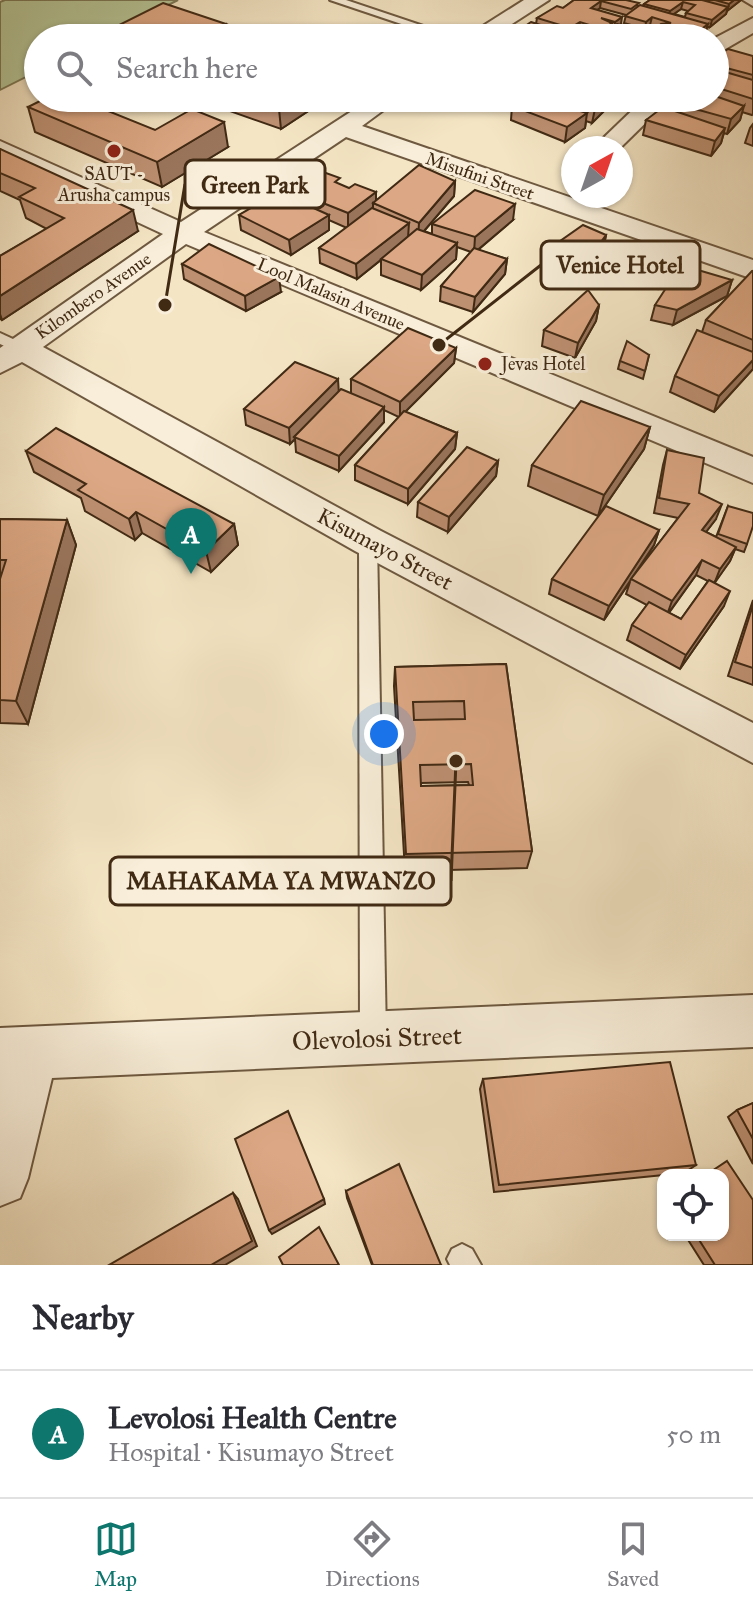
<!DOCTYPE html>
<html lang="en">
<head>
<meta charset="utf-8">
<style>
	:root { --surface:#fff; --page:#f7f7f7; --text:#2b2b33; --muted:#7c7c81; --line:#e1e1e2; --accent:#0f766e }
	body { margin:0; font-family:"IM FELL Great Primer",serif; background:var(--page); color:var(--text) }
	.controls { position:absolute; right:24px; bottom:24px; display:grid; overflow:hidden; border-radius:16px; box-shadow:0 2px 6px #0004 }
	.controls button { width:72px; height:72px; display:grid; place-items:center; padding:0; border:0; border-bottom:2px solid var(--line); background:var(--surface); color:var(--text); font:40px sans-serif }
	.compass { position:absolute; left:561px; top:136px; width:72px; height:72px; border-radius:50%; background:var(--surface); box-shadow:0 2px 6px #0004; rotate:40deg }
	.you { position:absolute; left:384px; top:734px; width:28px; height:28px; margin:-20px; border:6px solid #fff; border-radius:50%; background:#1a73e8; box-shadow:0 0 0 12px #1a73e833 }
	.badge { display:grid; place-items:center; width:52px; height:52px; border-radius:50%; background:var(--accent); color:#fff; font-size:26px; font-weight:700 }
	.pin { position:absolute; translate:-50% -66px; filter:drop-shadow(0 2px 4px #0008) }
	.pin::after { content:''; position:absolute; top:42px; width:28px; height:24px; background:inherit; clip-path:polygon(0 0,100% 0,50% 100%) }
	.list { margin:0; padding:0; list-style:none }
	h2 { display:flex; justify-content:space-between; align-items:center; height:104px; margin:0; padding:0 32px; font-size:34px }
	h2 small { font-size:26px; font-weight:400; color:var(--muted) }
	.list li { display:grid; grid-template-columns:52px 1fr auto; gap:24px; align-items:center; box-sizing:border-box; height:128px; padding:0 32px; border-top:2px solid var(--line) }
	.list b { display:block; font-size:30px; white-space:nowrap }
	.list p { margin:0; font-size:26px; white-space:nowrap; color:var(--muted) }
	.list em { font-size:26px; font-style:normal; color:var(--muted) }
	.icon { flex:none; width:44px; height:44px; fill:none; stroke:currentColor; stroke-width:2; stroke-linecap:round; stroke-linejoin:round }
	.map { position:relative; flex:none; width:753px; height:1265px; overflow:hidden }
	.search { position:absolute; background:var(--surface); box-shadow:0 2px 6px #0004; left:24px; right:24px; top:24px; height:88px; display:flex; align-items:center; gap:20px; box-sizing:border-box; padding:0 28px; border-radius:44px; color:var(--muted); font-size:30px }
	.sheet { height:232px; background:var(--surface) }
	nav { display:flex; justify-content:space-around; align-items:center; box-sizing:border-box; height:112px; border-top:2px solid var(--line); background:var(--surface); font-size:22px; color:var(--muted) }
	nav a { display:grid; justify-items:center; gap:4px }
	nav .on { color:var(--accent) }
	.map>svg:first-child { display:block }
</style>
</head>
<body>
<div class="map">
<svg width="753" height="1265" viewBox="0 0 753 1265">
	<rect width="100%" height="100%" fill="#f4e5c4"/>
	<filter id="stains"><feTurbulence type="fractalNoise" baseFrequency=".0025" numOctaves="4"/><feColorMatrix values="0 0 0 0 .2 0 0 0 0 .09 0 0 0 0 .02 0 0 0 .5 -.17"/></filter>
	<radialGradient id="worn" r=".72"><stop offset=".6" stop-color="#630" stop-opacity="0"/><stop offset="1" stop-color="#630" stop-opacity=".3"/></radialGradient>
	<polygon fill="#b6c698" stroke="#7c7856" stroke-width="2" points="5,0 178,0 103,38 38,38 38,71 0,90 0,2"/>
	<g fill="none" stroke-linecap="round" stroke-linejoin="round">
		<defs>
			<g id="service">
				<polygon points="330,0 346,0 459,38 443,38"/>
				<polygon points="743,0 753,0 753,6"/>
				<polygon points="0,333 26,345 28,348 20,353 0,344"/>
				<polygon points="368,534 377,541 386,1037 382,1046 373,1050 364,1046 360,1037 359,541"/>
				<polygon points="462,1244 472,1249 481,1265 450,1265 447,1259 452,1249"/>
			</g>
			<g id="minor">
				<polygon points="524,0 549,0 490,38 464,38"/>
				<polygon points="753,18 753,33 715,55 715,38"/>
				<polygon points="372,98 400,98 362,126 753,260 753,279 346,137 204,232 753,457 753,483 186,244 43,347 381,531 753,723 753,763 355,551 22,362 0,373 0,348 163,234 0,158 0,141 181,222"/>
				<polygon points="645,98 671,98 620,148 593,148"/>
				<polygon points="753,995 753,1047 52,1078 28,1178 20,1198 0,1206 0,1028"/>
			</g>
		</defs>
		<use href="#service" stroke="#6e5940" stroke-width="4"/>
		<use href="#minor" stroke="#6e5940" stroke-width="4"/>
		<use href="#service" fill="#f8eed9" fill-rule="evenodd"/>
		<use href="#minor" fill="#f8eed9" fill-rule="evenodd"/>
	</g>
	<g fill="#bd9072" stroke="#412a14" stroke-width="2" fill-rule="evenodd">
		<path d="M574 0H626L638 6H644V4L650 0H741L727 11 726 14 710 27H707L706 31 697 38H503L536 24 537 18 563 8ZM600 8 626 15 624 23 645 29 650 25 658 27 654 30 653 34 620 25 621 24 597 10ZM681 9 688 11 686 13 685 17 674 14ZM579 29 585 31 581 34 580 37 571 34Z"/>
		<polygon points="109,30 228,38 110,38"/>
		<polygon points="753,56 753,114 752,115 742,112 740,120 727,134 724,133 721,143 711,156 643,135 646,120 669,109 670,102 715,98 715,58"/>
		<polygon points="111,98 141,98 129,105"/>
		<polygon points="209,98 328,98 281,129 210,104"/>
		<polygon points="537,98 610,98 608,107 592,123 586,121 585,128 565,142 511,120 512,106"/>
		<polygon points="28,107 155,130 228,147 162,187 35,132"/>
		<polygon points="753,124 753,146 745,143 750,128"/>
		<polygon points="0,149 138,231 2,320 0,319 0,256 47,229 26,218 20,200 0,191"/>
		<polygon points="455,181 454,196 424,231 432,234 432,224 513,220 478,250 507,259 505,274 473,312 440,301 441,286 471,252 457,247 456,259 421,290 381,275 381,260 357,279 320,263 319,248 347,228 329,220 329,230 291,255 241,230 239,215 283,194 283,187 340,185 376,200"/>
		<polygon points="606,235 603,250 579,284 541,268 543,253"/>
		<polygon points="631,250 671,266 669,274 658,289 629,258"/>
		<polygon points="182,264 281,292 246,311 184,279"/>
		<polygon points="753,271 753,369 714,412 670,392 675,376 702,332 706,320"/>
		<polygon points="732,280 727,296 673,325 651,320 655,305"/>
		<polygon points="599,305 596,321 575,358 542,346 544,330"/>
		<polygon points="456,348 454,363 405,412 457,433 455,449 408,504 355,480 355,465 399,417 384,410 384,422 339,471 296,452 295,439 290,444 246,425 244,409 339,391 351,394 351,379"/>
		<polygon points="649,355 643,379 618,369 620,361"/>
		<polygon points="650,427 644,449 598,516 528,486 532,465"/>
		<path d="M667 450 699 493 716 519 706 532 716 537 728 506 747 544 744 552 735 549 730 561 714 583 724 606 680 669 627 640 632 625 647 605 626 594 630 582 604 620 549 594 552 579 659 530 654 545 637 572 678 518 654 513 663 465ZM696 575 708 581 681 619 669 613Z"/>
		<polygon points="26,451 234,524 238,545 211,572 142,533 135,540 85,511 81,498 34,472"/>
		<polygon points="498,461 496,476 448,532 417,517 418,502"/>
		<polygon points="0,519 67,520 76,545 28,724 0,723"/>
		<polygon points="753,600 753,685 728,676"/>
		<path d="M506 664 532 851 527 868 405 871 394 686 395 667ZM468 782 469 785 421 786V783Z"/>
		<polygon points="483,1079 696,1165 684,1173 494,1192 480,1089"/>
		<polygon points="753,1103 753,1164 728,1117 737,1110"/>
		<polygon points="346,1191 441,1265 372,1265 347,1198"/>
		<polygon points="685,1235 723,1235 753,1265 704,1265"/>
	</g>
	<g fill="#9a755c" stroke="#412a14" stroke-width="2">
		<polygon points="734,0 741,0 727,11 729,4"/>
		<polygon points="601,1 600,8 590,15 591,8"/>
		<polygon points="683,2 681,9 668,18 670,11"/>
		<polygon points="728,7 726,14 710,27 712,20"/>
		<polygon points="622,17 621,24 614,29 615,22"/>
		<polygon points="652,17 650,25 645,29 646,22"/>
		<polygon points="580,22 579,29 569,35 570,28"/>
		<polygon points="612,23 611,30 599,38 590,38"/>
		<polygon points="226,24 228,38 200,38"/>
		<polygon points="708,24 706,31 697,38 690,38"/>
		<polygon points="128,98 141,98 129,105"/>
		<polygon points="296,98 328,98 281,129 279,109"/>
		<polygon points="605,98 610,98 608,107 592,123 595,109"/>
		<polygon points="744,106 740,120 727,134 731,119"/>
		<polygon points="587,113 585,128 565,142 567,127"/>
		<polygon points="224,122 228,147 162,187 157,162"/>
		<polygon points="725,128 721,143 711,156 715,141"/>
		<polygon points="455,181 454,196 418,238 419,223"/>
		<polygon points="376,192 376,204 373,203 373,209 348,228 348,213"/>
		<polygon points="515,204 513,220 474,253 475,237"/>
		<polygon points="133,210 138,231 2,320 0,314 0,296"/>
		<polygon points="329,215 329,230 291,255 289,240"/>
		<polygon points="409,223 408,238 357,279 356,264"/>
		<polygon points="606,235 603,250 579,284 582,268"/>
		<polygon points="457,243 456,259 421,290 422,275"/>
		<polygon points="507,259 505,274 473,312 475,297"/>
		<polygon points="671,266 669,274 658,289 660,281"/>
		<polygon points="279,277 281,292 246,311 245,296"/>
		<polygon points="732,280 727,296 673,325 677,310"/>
		<polygon points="599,305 596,321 575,358 578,343"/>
		<polygon points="456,348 454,363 400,417 400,402"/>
		<polygon points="753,360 753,369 714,412 719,396"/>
		<polygon points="338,379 339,395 294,437 295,439 290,444 289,428"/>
		<polygon points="384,407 384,422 339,471 339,456"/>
		<polygon points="650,427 644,449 598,516 604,495"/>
		<polygon points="457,433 455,449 408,504 408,489"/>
		<polygon points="498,461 496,476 448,532 449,517"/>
		<polygon points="722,504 716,519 696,545 702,530"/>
		<polygon points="136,512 142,533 135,540 129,519"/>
		<polygon points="67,520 76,545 28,724 16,701"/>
		<polygon points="234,524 238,545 211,572 206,551"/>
		<polygon points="659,530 654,545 604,620 609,606"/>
		<polygon points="736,547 730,561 714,584 720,569"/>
		<polygon points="702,560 696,575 667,615 672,601"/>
		<polygon points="730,591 724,606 680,669 686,655"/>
		<polygon points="233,1193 238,1199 257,1246 225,1265 211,1265"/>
		<polygon points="324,1199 325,1204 272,1234 269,1230"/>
	</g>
	<g fill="#dca784" stroke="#412a14" stroke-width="2" fill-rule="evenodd">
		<polygon points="574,0 626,0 639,3 631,9 601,1 591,8 622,17 615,22 601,18 612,23 590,37 581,34 593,26 580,22 570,28 537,18 557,6 563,8"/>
		<polygon points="650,0 702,0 728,7 712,20 686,13 695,5 683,2 670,11 644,4"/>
		<polygon points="715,0 734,0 729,4"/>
		<polygon points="163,3 226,24 200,38 132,38 109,30"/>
		<polygon points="640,5 708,24 690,38 684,38 654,30 661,24 671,23 652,17 646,22 625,16"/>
		<polygon points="531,22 582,38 519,38 510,36"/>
		<polygon points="617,24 667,38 639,38 621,33 615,37 619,38 598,38"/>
		<polygon points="293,33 308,38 285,38"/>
		<polygon points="507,35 519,38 503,38"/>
		<polygon points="728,49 753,56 753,75 715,65 715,58"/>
		<polygon points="715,69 753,80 753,99 715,87"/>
		<polygon points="715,96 744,106 731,119 670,102 675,98 715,98"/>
		<polygon points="46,98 76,98 155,130 192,109 224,122 157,162 28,107"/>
		<polygon points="249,98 296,98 279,109"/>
		<polygon points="522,98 535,98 587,113 567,127 512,106"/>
		<polygon points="568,98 605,98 595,109"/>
		<polygon points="663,107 725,128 715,141 646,120"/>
		<polygon points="0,149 133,210 0,296 0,256 64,218 19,197 35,188 0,173"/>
		<polygon points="419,165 455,181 419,223 373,203"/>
		<polygon points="312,168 340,178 335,182 349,188 355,184 376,192 348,213 283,187"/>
		<polygon points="475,190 515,204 475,237 432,224"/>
		<polygon points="278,192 329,215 289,240 239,215"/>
		<polygon points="372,208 409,223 356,264 319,248"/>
		<polygon points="583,225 606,235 582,268 543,253"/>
		<polygon points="417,229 457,243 422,275 381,259"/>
		<polygon points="209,244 279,277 245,296 182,264"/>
		<polygon points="474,248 507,259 475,297 441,286"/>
		<polygon points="681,265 732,280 677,310 655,305"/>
		<polygon points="752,271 753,271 753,340 706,320"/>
		<polygon points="588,290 599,305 578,343 544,330"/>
		<polygon points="408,328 456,348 400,402 351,379"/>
		<polygon points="697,330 753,352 753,360 719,396 675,376"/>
		<polygon points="627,341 649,355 645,371 620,361"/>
		<polygon points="295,362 338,379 289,428 244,409"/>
		<polygon points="341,389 384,407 339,456 294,437"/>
		<polygon points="581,401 650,427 604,495 532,465"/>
		<polygon points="404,411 457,433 408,489 355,465"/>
		<polygon points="56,428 234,524 206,551 136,512 129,519 78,490 86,484 26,451"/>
		<polygon points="467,447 498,461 449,517 418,502"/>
		<polygon points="667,450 704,458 699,493 722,504 702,530 736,547 720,569 702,560 672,601 631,579 689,504 659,498"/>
		<polygon points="606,506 659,530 609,606 552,579"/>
		<polygon points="728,506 753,513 753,526 747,544 718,534"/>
		<polygon points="0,519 67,520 16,701 0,700 0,579 6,560 0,560"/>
		<polygon points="709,580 730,591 686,655 632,625 649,602 681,619"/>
		<polygon points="753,605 753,668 735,662"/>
		<path d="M506 664 532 851 406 854 395 667ZM464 701 465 719 414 720 413 702ZM471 764 473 785 421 786 420 765Z"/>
		<polygon points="670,1062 696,1165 499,1185 483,1079"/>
		<polygon points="753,1103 753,1139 737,1110"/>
		<polygon points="288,1111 324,1199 269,1230 235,1139"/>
		<polygon points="727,1161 753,1200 753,1265 715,1265 696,1235 723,1235 723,1175 706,1175"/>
		<polygon points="399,1164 441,1265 373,1265 346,1191"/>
		<polygon points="233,1193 252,1241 211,1265 109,1265"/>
		<polygon points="319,1227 339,1265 283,1265 279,1257"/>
	</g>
	<g fill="#8f2418" stroke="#f8eed9" stroke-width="3">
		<circle cx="114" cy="151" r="8"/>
		<circle cx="485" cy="364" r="8"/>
	</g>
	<g text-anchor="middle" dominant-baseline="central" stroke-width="6" stroke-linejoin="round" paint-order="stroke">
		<g font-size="18" fill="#412a14" stroke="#f8eed9">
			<text x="114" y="174">SAUT -<tspan x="114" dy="21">Arusha campus</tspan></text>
			<text x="501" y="364" text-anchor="start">Jevas Hotel</text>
		</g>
		<g font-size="18" fill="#412a14" stroke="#f8eed9">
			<text transform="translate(480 176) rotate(19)">Misufini Street</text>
			<text transform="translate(331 294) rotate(23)">Lool Malasin Avenue</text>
			<text transform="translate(93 296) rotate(-35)">Kilombero Avenue</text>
		</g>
		<g font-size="22" fill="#412a14" stroke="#f8eed9">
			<text transform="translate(385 549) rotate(28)">Kisumayo Street</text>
		</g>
		<g font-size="26" fill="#412a14" stroke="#f8eed9">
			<text transform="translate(377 1038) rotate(-2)">Olevolosi Street</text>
		</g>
	</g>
	<path fill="none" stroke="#412a14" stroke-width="3" d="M165 305L185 184M439 345L541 265M456 761L451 881"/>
	<g fill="#412a14" stroke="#f8eed9" stroke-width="3">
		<circle cx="165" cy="305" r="8"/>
		<circle cx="439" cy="345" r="8"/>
		<circle cx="456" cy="761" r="8"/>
	</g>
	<g fill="#f8eed9" stroke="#412a14" stroke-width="3">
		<rect x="185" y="160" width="140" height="48" rx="8"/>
		<rect x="541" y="241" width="159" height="48" rx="8"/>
		<rect x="110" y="857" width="341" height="48" rx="8"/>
	</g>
	<g font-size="24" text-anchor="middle" font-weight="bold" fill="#412a14">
		<text x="255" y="193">Green Park</text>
		<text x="620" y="273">Venice Hotel</text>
		<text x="281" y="889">MAHAKAMA YA MWANZO</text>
	</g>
	<rect width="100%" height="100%" filter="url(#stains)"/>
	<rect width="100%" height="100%" fill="url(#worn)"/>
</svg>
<div class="controls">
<button><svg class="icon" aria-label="locate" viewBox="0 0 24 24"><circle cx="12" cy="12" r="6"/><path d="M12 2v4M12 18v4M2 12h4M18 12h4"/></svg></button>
</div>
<svg class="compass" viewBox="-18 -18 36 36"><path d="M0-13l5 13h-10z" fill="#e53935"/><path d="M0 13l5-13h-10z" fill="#7c7c81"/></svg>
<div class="you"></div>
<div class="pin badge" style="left:191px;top:574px">A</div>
<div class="search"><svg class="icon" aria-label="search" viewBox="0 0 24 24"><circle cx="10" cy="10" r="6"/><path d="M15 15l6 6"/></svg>Search here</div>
</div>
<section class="sheet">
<h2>Nearby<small></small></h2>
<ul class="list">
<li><span class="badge">A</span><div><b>Levolosi Health Centre</b><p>Hospital · Kisumayo Street</p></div><em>50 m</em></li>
</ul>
</section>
<nav>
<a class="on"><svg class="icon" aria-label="map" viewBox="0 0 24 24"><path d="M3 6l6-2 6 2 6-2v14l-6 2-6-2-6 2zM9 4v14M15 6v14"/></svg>Map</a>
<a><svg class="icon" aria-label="directions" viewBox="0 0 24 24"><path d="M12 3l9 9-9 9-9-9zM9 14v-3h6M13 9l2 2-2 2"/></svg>Directions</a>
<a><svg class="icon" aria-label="saved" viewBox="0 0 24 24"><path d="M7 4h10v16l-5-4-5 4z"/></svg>Saved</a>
</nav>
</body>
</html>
